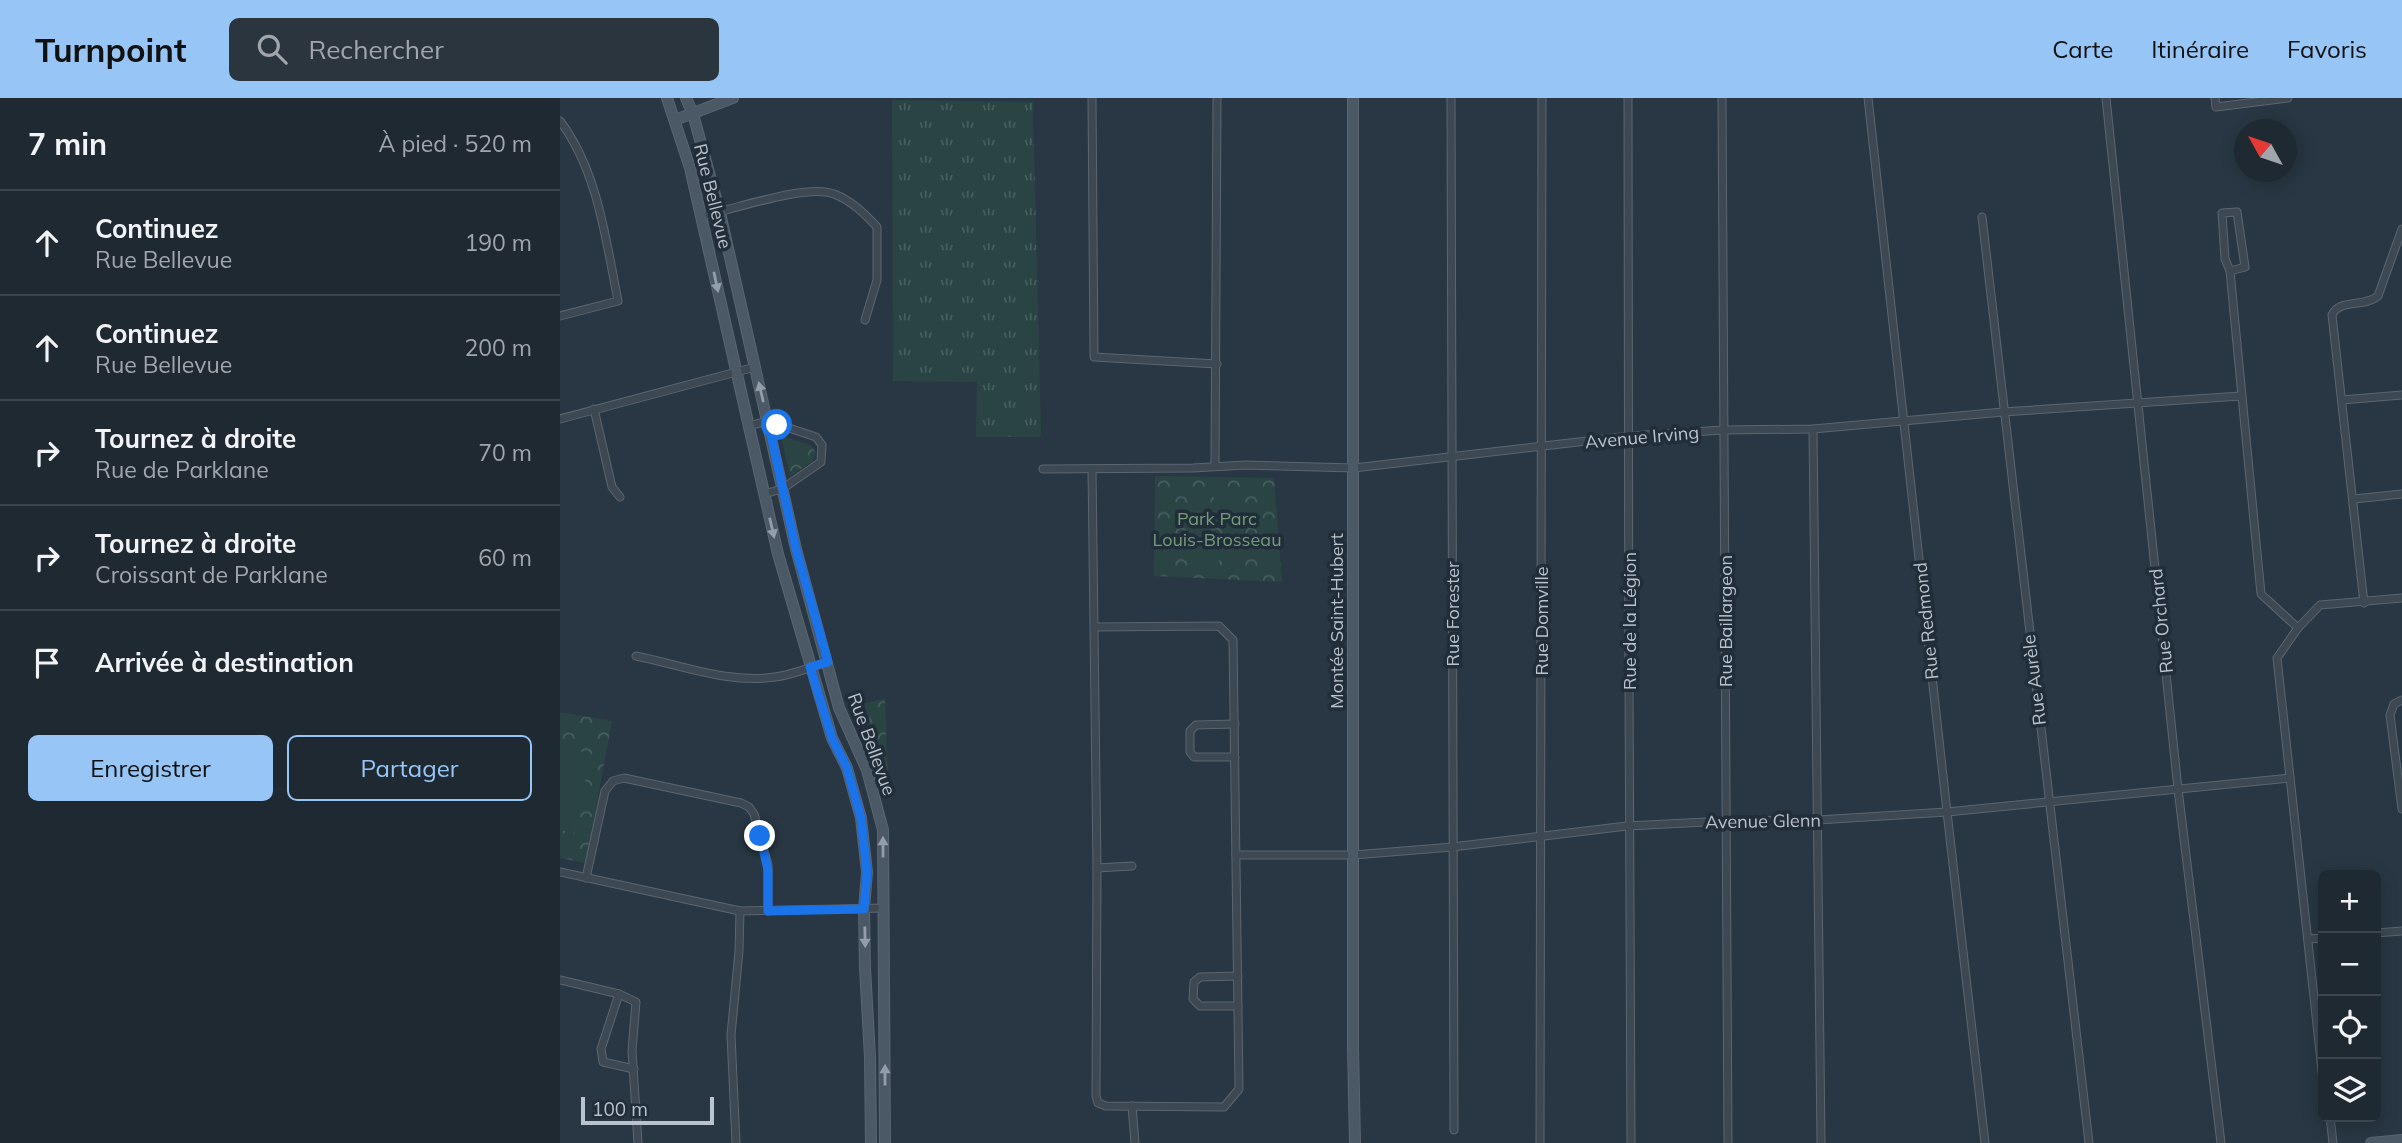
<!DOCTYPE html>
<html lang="fr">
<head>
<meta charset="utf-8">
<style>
	:root { --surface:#1e2932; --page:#2b353e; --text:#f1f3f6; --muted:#a1a6ac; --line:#3c454d; --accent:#96c5f6 }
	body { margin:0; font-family:Mulish,sans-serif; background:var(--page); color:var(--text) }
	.controls { position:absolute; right:21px; bottom:21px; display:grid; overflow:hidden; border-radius:10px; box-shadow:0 4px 18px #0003 }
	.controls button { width:63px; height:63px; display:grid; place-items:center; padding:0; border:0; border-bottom:2px solid var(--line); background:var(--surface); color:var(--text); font:35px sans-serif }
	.compass { position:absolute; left:1674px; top:21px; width:63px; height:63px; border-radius:50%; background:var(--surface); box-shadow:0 4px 18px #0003; rotate:310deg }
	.scale { position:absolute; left:21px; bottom:18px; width:133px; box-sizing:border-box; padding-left:7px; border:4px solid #bac3cd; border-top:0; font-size:19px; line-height:24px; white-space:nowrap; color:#bac3cd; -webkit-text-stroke:5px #212d39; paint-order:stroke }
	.stop { position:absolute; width:21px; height:21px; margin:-16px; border:5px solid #1a73e8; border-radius:50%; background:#fff }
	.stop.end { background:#1a73e8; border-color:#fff; box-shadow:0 2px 7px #0008 }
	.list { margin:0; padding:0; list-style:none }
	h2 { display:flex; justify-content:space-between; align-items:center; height:91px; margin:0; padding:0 28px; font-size:30px }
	h2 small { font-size:23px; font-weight:400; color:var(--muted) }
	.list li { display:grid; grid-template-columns:46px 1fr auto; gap:21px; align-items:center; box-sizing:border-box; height:105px; padding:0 28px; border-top:2px solid var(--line) }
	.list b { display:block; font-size:26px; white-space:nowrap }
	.list p { margin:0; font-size:23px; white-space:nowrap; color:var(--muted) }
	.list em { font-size:23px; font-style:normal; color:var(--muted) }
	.actions { display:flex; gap:14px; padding:21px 28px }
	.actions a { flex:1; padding:16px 0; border:2px solid var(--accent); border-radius:10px; text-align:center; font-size:24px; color:var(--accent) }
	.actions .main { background:var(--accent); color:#111 }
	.icon { flex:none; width:38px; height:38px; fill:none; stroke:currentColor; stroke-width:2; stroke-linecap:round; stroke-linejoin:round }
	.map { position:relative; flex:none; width:1842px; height:1045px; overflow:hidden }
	header { display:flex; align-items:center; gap:42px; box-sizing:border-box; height:98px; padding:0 35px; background:var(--accent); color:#111 }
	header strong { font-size:33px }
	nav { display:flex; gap:38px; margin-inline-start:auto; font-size:24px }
	.search { width:490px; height:63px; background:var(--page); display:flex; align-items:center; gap:18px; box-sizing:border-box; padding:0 24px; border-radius:10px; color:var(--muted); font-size:26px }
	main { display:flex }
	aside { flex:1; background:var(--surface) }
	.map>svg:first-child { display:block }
</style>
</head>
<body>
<header>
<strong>Turnpoint</strong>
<div class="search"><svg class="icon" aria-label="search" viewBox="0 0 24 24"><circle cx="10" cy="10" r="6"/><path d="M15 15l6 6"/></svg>Rechercher</div>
<nav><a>Carte</a><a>Itinéraire</a><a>Favoris</a></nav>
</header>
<main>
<aside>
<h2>7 min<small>À pied · 520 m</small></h2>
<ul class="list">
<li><svg class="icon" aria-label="ahead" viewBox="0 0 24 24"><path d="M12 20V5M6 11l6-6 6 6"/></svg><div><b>Continuez</b><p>Rue Bellevue</p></div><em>190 m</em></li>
<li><svg class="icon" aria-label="ahead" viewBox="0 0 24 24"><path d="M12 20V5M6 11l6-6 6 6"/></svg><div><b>Continuez</b><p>Rue Bellevue</p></div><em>200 m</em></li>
<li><svg class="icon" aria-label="right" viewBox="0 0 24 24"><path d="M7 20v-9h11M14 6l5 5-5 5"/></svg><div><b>Tournez à droite</b><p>Rue de Parklane</p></div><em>70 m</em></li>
<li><svg class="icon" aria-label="right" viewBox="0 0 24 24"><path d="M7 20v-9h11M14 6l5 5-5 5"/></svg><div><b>Tournez à droite</b><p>Croissant de Parklane</p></div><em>60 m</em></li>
<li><svg class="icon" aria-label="arrive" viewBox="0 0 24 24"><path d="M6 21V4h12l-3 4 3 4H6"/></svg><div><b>Arrivée à destination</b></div></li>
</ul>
<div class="actions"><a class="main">Enregistrer</a><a>Partager</a></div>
</aside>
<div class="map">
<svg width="1842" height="1045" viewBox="0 0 1842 1045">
	<defs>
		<pattern id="grass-tufts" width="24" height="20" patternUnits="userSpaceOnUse" patternTransform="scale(1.75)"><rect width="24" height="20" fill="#2a4444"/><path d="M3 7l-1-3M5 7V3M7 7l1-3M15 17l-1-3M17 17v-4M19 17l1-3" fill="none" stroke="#475d5e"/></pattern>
		<pattern id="park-crowns" width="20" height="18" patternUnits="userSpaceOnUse" patternTransform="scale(1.75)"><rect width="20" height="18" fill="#2a4444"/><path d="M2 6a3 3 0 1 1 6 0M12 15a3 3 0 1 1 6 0" fill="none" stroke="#475d5e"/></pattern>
	</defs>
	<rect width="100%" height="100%" fill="#283743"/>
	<polygon fill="url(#grass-tufts)" points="332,2 473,4 481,339 416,339 417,284 333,283"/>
	<g fill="url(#park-crowns)">
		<polygon points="221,338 251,347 256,355 253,363 230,378"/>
		<polygon points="595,378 714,380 722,484 594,478"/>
		<polygon points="325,601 328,686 316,653 301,628 294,607"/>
		<polygon points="0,614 52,623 26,765 0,760"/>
	</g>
	<g fill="#2a4444">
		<rect x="654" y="397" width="20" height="26"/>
		<polygon points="640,437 658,437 659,469 640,470"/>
		<polygon points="0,650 31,655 14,735 0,732"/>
	</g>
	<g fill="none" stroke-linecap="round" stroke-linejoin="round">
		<defs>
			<g id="street">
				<polyline points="532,0 534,259 657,266"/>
				<polyline points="891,0 894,1032"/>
				<path d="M1068 0C1070 348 1067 697 1071 1045"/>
				<polyline points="1162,0 1168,1045"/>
				<polyline points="1308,0 1387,714 1425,1045"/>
				<polyline points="1546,0 1618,691 1661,1045"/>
				<polyline points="1655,0 1656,9 1728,0"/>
				<path d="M0 23C38 73 46 143 58 203L0 218"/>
				<path d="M141 118C173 112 247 85 274 96 292 103 305 116 317 129V182L305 222"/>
				<polyline points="1422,119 1529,1045"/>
				<polyline points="1670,173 1685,169 1677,114 1662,115 1665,161 1670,173 1701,496 1738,530"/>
				<polyline points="1782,302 1842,297"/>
				<polyline points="34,311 52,389 60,399"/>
				<polyline points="0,321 195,269"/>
				<polyline points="188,328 208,323 256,339 262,347 261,364 222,391 204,396"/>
				<polyline points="1253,331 1261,1045"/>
				<polyline points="655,368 657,0"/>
				<polyline points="483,371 633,370 686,367 794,370 1070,338 1163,332 1253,331 1443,314 1681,298"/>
				<polyline points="532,371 537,770 536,998 538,1005 546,1008 664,1009 679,991 673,542 659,528 534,529"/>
				<polyline points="1794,401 1842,396"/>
				<path d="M1804 505 1772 217C1780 200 1804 210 1818 198L1842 131"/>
				<path d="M76 558C121 567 169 586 215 579 232 577 251 569 268 564"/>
				<polyline points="1842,602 1834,606 1830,617 1842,711"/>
				<polyline points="675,626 636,627 630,633 630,654 634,659 675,659"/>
				<polyline points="676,757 794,757 892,749 1067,728 1166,723 1258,722 1387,714 1730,680"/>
				<polyline points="537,770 572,768"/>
				<polyline points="0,774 180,813 324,810"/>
				<polyline points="26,780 45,693 53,683 64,680 181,705 189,709 194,716 208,767 208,813"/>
				<polyline points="1816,835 1842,833"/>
				<polyline points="1748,841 1763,840"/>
				<polyline points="678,878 640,879 634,884 633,901 640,908 678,908"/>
				<polyline points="0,882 59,896 76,904 72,953 78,1045"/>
				<polyline points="59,896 41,951 43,964 74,971"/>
				<polyline points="1763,982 1717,560 1738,530 1760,507 1842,500"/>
				<polyline points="572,1008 575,1045"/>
				<polyline points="1770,1019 1773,1045"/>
				<polyline points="176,1045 171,937 179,853 180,813"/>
				<polyline points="980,1045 982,0"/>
			</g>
			<g id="secondary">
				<polyline points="107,0 130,70 218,456 272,640 287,670 301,720 307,774 304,811 305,870 310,959 311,1045"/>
				<polyline points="126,0 133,16 160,115 236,451 279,610 307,672 323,732 325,1045"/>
				<polyline points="793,0 793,950 795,1045"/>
				<polyline points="115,22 173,0"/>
				<polyline points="1811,1045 1842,1042"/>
			</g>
		</defs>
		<use href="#street" stroke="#5b6670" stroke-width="9"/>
		<use href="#secondary" stroke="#5b6670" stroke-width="12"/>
		<use href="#street" stroke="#3d4853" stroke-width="7"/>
		<use href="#secondary" stroke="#4b5866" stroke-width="10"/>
	</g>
	<defs><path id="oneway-solid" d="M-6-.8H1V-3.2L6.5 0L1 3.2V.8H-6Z" transform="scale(1.75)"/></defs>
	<g fill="#939ea9">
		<use href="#oneway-solid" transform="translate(156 184) rotate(78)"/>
		<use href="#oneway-solid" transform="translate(201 294) rotate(-103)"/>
		<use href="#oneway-solid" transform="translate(212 430) rotate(77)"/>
		<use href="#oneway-solid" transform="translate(323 749) rotate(-90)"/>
		<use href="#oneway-solid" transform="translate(305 839) rotate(89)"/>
		<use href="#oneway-solid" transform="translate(325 977) rotate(-90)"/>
	</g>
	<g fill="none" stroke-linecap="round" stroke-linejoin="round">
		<polyline stroke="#1a73e8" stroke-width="9" points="200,738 208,772 208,813 304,811 307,774 301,720 287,670 272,640 250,569 268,564 236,451 208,323 217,327"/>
	</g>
	<g text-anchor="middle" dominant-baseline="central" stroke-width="7" stroke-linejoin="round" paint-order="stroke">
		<g font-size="18" fill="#bac3cd" stroke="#212d39">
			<text transform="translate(153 98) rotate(76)">Rue Bellevue</text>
			<text transform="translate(1082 339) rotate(-5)">Avenue Irving</text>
			<text transform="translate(892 516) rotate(-90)">Rue Forester</text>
			<text transform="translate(776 523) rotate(-90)">Montée Saint-Hubert</text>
			<text transform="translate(981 523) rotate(-90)">Rue Domville</text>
			<text transform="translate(1069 523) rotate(-90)">Rue de la Légion</text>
			<text transform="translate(1165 523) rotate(-90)">Rue Baillargeon</text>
			<text transform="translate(1366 523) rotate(-96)">Rue Redmond</text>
			<text transform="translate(1601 523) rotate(-96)">Rue Orchard</text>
			<text transform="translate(1474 582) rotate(-97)">Rue Aurèle</text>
			<text transform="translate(312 646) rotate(70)">Rue Bellevue</text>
			<text transform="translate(1203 723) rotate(-1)">Avenue Glenn</text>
		</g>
		<g font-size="18" fill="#729d77" stroke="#212d39">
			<text x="657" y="420">Park Parc<tspan x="657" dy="21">Louis-Brosseau</tspan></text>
		</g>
	</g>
</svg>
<div class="controls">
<button>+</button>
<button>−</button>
<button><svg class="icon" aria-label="locate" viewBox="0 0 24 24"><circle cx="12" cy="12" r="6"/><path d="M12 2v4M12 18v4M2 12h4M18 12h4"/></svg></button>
<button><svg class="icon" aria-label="layers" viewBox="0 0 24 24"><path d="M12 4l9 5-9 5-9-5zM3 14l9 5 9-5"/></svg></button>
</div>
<svg class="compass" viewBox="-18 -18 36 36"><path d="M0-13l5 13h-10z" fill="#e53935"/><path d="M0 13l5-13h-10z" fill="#a1a6ac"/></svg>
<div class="scale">100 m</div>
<div class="stop" style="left:217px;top:327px"></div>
<div class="stop end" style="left:200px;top:738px"></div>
</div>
</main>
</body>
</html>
